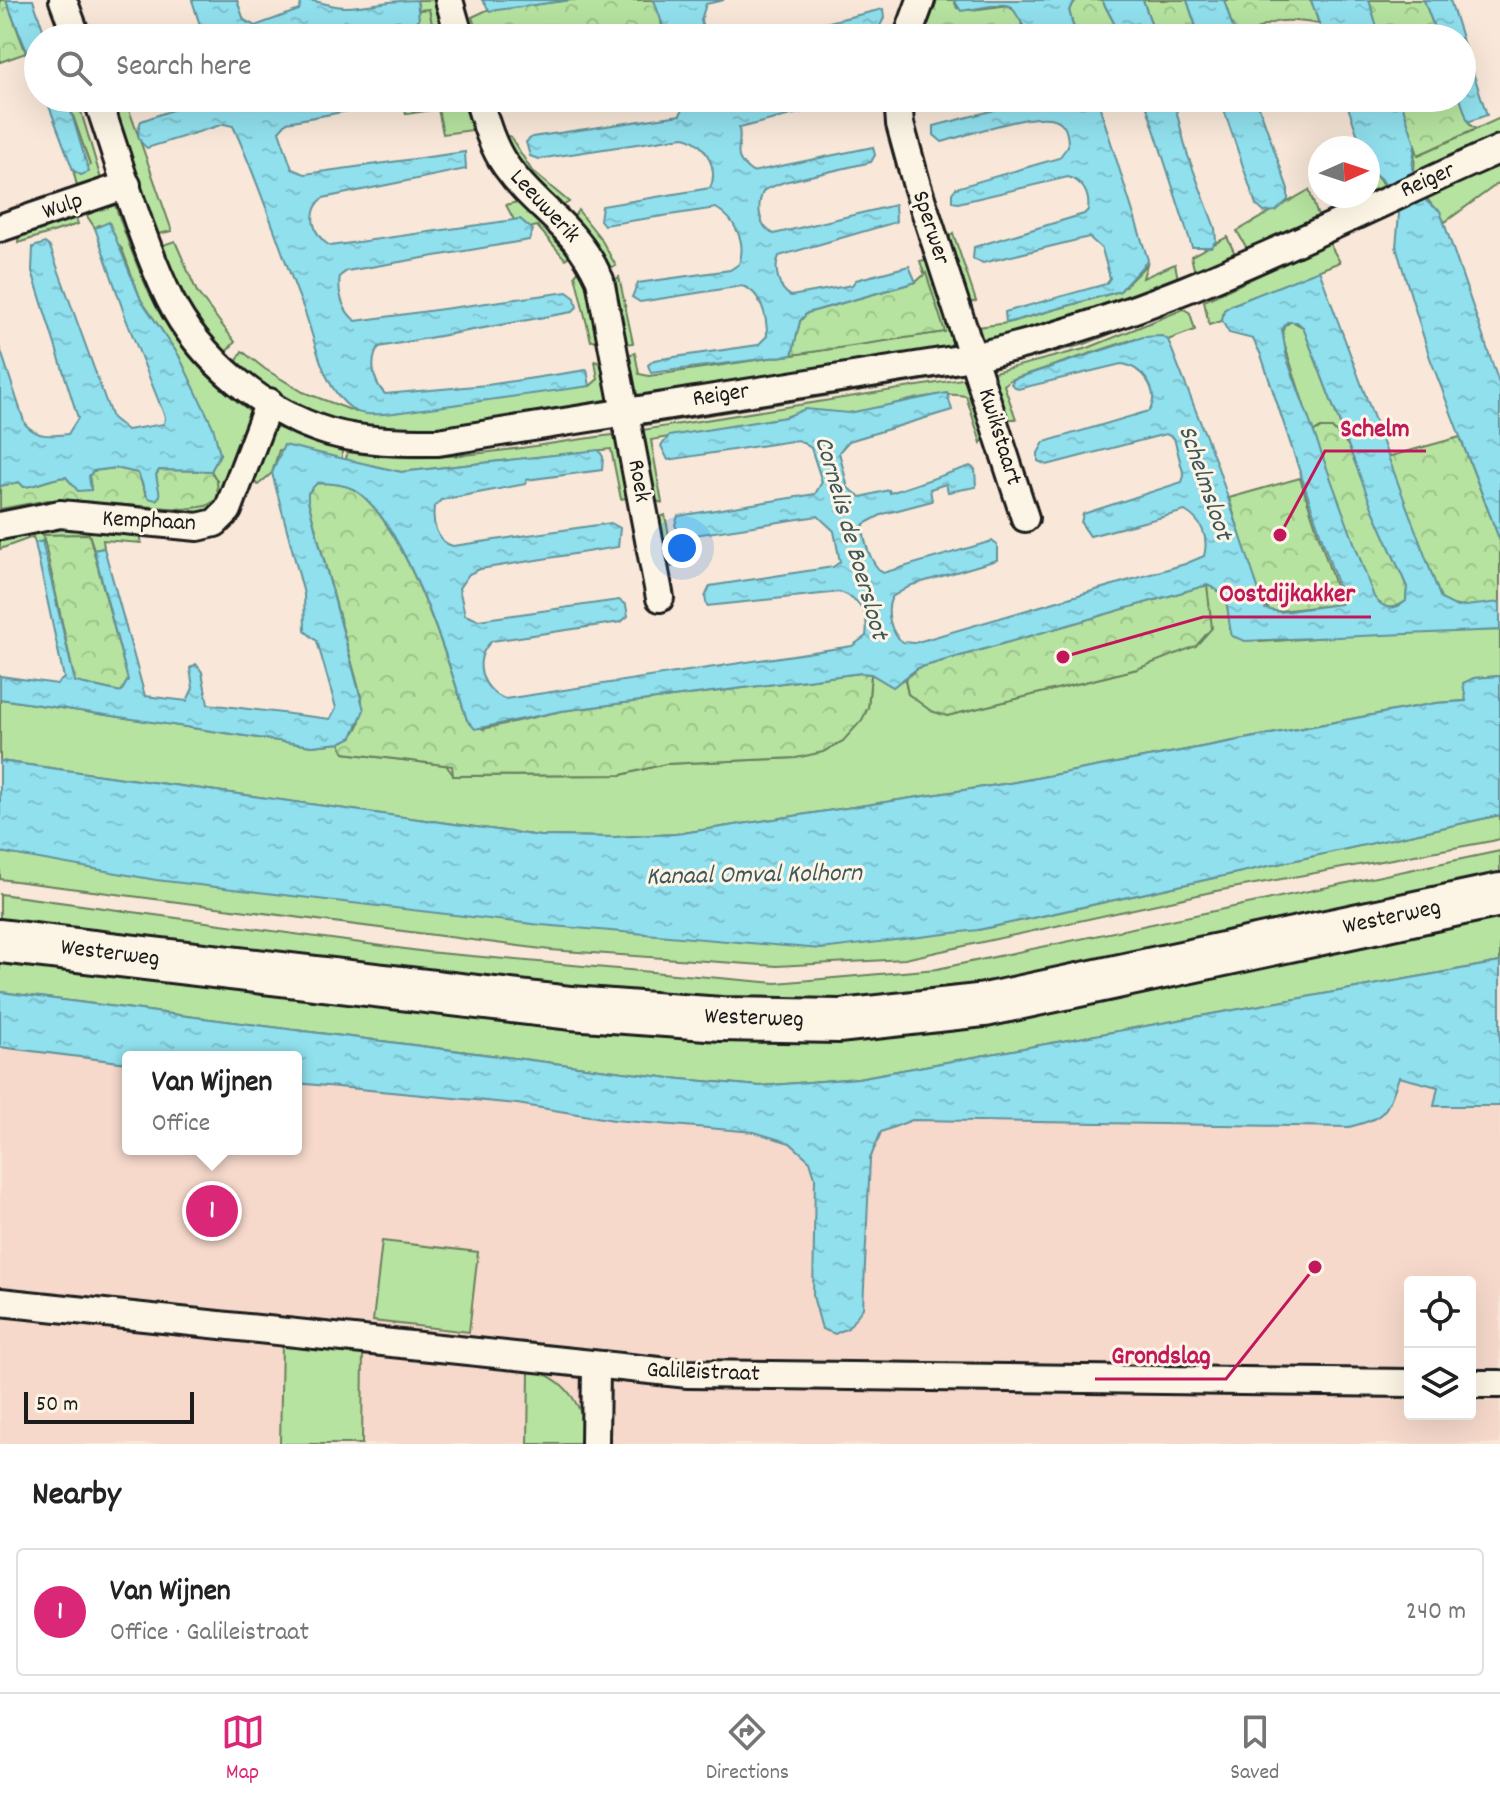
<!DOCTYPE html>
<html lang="en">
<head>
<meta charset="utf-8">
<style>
	:root { --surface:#fff; --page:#f2f2f2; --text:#222; --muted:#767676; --line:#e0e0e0; --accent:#db2777 }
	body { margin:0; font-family:Dekko,sans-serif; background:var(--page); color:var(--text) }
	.controls { position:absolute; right:24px; bottom:24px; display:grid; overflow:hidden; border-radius:8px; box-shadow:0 8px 32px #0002 }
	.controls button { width:72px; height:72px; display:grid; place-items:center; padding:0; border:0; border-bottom:2px solid var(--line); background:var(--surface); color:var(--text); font:40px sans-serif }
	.compass { position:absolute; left:1308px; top:136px; width:72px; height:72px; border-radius:50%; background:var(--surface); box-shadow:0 8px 32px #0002; rotate:87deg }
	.scale { position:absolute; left:24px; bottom:20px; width:170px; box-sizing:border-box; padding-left:8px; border:4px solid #1c1c1c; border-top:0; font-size:22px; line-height:28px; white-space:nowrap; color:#1c1c1c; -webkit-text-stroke:6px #fcf5e5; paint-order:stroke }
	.you { position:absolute; left:682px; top:548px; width:28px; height:28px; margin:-20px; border:6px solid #fff; border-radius:50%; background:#1a73e8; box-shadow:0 0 0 12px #1a73e833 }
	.badge { display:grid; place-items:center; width:52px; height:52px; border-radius:50%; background:var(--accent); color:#fff; font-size:26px; font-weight:700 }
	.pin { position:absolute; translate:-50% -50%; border:4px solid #fff; box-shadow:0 2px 8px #0006 }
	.popup { position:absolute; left:122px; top:1051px; width:180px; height:104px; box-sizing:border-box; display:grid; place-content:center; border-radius:8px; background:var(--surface); filter:drop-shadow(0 2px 6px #0005); font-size:26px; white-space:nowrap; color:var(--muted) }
	.popup b { font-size:30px; color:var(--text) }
	.popup::after { content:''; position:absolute; left:50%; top:100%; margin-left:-16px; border:16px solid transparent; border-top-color:var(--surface) }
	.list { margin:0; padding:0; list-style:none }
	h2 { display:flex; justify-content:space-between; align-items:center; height:104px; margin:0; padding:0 32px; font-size:34px }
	h2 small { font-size:26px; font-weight:400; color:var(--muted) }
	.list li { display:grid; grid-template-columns:52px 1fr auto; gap:24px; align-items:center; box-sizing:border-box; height:128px; margin:0 16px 16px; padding:0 16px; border:2px solid var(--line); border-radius:8px }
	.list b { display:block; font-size:30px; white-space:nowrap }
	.list p { margin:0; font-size:26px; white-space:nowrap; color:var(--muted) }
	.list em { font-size:26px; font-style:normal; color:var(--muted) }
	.icon { flex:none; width:44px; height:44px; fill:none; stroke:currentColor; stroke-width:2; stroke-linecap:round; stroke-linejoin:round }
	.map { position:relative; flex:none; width:1500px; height:1444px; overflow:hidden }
	.search { position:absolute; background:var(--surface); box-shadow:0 8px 32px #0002; left:24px; right:24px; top:24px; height:88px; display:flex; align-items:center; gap:20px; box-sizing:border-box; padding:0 28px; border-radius:44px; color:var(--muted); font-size:30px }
	.sheet { height:248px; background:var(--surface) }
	nav { display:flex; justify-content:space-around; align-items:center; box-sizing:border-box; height:112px; border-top:2px solid var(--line); background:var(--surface); font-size:22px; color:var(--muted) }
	nav a { display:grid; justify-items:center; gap:4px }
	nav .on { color:var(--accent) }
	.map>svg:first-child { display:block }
</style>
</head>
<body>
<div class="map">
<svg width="1500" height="1444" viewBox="0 0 1500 1444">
	<defs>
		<pattern id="forest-crowns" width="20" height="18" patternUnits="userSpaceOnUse" patternTransform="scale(2)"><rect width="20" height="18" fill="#b6e3a0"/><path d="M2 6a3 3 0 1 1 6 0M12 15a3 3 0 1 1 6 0" fill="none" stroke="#9cc289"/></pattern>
		<pattern id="water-ripples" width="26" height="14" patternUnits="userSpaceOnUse" patternTransform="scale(2)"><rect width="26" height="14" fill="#91e0ee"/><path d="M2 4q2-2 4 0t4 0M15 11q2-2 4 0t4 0" fill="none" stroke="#7cc0cc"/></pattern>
	</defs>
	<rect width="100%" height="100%" fill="#f9e8d9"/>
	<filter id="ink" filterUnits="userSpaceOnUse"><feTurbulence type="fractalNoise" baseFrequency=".0125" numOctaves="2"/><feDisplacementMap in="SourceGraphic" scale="16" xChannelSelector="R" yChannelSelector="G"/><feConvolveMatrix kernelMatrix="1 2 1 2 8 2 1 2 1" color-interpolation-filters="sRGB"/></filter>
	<g filter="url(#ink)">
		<path fill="#f6d9cb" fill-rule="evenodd" d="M1500 927V1444H0V972L729 1061ZM128 1057H296V1149H128ZM1410 1282H1470V1414H1410Z"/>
		<g fill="#b6e3a0" stroke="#69805e" stroke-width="2">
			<polygon points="417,0 442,0 453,38 435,38 429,10 419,10"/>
			<polygon points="67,98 77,98 103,186 78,190 73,170 81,175 90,165"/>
			<polygon points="420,98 471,98 480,129 443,134 438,109 406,114 403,101"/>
			<polygon points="126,101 172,231 153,235 109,110"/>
			<polygon points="1500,118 1500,139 1427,172 1425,169 1414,173 1415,149 1419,155"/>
			<polygon points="510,136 532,171 569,202 558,209 524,180 502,137"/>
			<polygon points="1368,166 1385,187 1376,191 1376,194 1332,215 1322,196 1368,196"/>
			<polygon points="1500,166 1500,182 1445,222 1425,196"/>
			<polygon points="1309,190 1318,216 1316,223 1249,252 1237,231"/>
			<polygon points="528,199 577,251 565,259 537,226 530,228 520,219 514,220 506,205"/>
			<path d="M114 202C146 295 170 355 253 413L224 502 199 521 0 518V509L48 500 185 509 217 481 211 471 220 454 179 356 141 300 122 249 99 225 95 228 87 216 90 207Z"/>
			<polygon points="578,210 601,239 616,266 609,268 599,263 571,222"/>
			<polygon points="74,212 78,224 18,243 19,229"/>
			<polygon points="953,233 976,301 966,304 943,244"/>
			<polygon points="1227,237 1237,258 1201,274 1194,269 1191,256"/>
			<polygon points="175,241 197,292 235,342 227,351 218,352 197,326 159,252 163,245"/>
			<polygon points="1329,243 1340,262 1232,305 1224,310 1222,321 1209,325 1204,301"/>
			<polygon points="929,259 957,337 948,348 639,398 635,395 621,356 635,353 639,374 649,376 944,332 920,261"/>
			<polygon points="1147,264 1143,278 1175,264 1179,284 1119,308 987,342 970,328 1008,323 1120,291"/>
			<polygon points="581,268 589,271 605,338 591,341 575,275"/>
			<polygon points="619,277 633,343 619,345 607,286"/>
			<polygon points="1178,302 1181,306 1085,344 993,368 999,360"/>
			<polygon points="1184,309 1190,313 1195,330 1168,340 1134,339 1010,380 1004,385 1016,419 1002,419 990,373 1088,348"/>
			<polygon points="1292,321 1303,327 1348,445 1321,428 1313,433 1282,337 1284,326"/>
			<path d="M242 351 265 369 303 392 356 412 590 386 598 379 595 361 610 367 611 398 608 402C515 420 396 453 306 414 281 402 257 382 234 367Z"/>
			<polygon points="954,371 957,375 640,426 642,421"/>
			<path d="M968 378 990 430 981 443 966 396C925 390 888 409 847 413 822 415 812 407 786 417L651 440 662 503 654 500 636 431Z"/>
			<polygon points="270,425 342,451 342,459 279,450 272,473 258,485 248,476"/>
			<path d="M622 434 635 496 621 499 611 449 401 472 346 460 347 452C439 468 530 444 622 434Z"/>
			<polygon points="665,515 675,566 671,567 661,561 652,520"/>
			<polygon points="40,522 138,530 141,543 103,540 104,548 94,550 89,534 49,535 43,536 44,543 35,543 33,537 0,549 0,534"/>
			<path d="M1207 585C1229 593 1231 609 1230 630L1260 642 1398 632 1500 630V676L1474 678 1464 683 1466 701 1436 703 1010 783 676 834 615 837 540 836 0 761V699L312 746 340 743 344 753 446 765 454 776 621 775 665 764 796 758 868 708 871 674 890 685 905 679 908 694 947 716 1137 669 1208 611Z"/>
			<polygon points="1500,815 1500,839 1492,841 1216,891 905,959 777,966 550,950 0,879 0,852 212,886 978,930"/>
			<polygon points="1500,851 1500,879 1027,982 763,1008 0,927 0,894 427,952 776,983 937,969"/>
			<polygon points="1500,913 1500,962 858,1078 760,1086 670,1078 0,992 0,956 715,1033"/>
			<polygon points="382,1241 478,1252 469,1332 373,1321"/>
			<polygon points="282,1342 363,1351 362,1444 280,1444"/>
			<path d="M529 1370C566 1376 586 1408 586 1444H528Z"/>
		</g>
		<g fill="url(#forest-crowns)" stroke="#69805e" stroke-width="2">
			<polygon points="0,0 6,0 26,53 0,62"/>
			<polygon points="571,0 654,0 661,16 662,32 655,38 479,38 472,17 487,10"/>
			<polygon points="937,0 954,0 957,8 971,10 1009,5 1021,18 1022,30 1011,38 923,38"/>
			<polygon points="1076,0 1102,0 1122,38 1076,38 1069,10"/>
			<polygon points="1143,0 1187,0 1197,30 1156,38"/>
			<path d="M1224 0H1311L1319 24C1288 19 1270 17 1246 38H1236Z"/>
			<polygon points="1369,0 1424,0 1438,38 1380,38"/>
			<polygon points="429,9 435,38 303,38 416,22 419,10"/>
			<polygon points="1400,98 1460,98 1470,125 1476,129 1418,155"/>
			<polygon points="926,273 945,332 792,355 800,321 807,313 916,282"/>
			<path d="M1321 428H1332L1348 445 1407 587 1406 601C1393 610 1384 610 1374 598L1313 433Z"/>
			<path d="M1460 437 1500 541V602C1480 606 1457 612 1441 599L1387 457Z"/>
			<path d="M116 468 138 473 146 495 156 500 159 496 156 475 159 470 211 471 217 481 218 499 206 506 185 509 48 500 0 509V486L19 482 24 487C38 486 50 478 66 477L75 487 91 489 89 476 93 471Z"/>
			<polygon points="1300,478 1341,604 1271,612 1259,598 1229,498"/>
			<path d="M316 483C328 483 343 484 353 489 403 518 450 665 467 720L483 729 561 711 861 673 871 674 868 708 862 720 843 741 823 752 796 758 665 764 621 775 453 776 452 766 344 753 340 743C361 733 361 721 362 700L308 501V493Z"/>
			<polygon points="89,534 128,680 121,692 75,682 43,535"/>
			<polygon points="1207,585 1212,628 1196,646 1137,669 947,716 931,711 908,694 905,679 918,668"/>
		</g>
		<g fill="url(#water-ripples)" stroke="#62929a" stroke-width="2" fill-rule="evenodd">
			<polygon points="6,0 33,0 46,38 38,38 38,79"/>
			<path d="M192 0H237L244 20 255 26 299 10 302 0C319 0 331 7 346 7 370 6 391 0 417 0L419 19 416 22 303 38H204Z"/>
			<polygon points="482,0 571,0 490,11"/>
			<polygon points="654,0 724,0 706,4 701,20 705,38 655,38 663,26"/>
			<polygon points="954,0 1076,0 1069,10 1076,38 1011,38 1020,34 1023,25 1012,7 1003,4 961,11"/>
			<polygon points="1102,0 1143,0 1156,38 1122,38"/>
			<polygon points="1187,0 1224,0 1236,38 1200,38"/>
			<polygon points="1311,0 1369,0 1380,38 1324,38"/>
			<polygon points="1424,0 1450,0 1462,38 1438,38"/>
			<path d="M883 9 884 18 879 28C839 38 804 38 762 38Z"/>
			<polygon points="1462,39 1487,115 1468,122 1460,98"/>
			<polygon points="46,98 67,98 89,172 81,175 73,170"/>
			<path d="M206 98H420L287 122 279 131 292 169 305 174 465 152 466 169 323 198C306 213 313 235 330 246L520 219 533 230 529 240 347 271 340 276C337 292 343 312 356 321L567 292 575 298 577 307 572 312 379 347C369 361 373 382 385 394L487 385 587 370 590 386 394 413C381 414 363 417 352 409 321 387 315 337 303 307 280 250 260 184 233 126L224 124 147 148C137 141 136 132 141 121Z"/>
			<path d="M688 98H726L738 110 786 98H859L739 128C743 150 729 155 752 172L873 147 875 155 871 162 784 182 764 190C756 205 758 227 774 234L895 205 896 222 779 256C773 269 779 290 791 296L852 285 856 280 909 266 916 282 807 313 800 321 792 355 651 373 648 365 654 360 758 345 767 336C767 317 762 292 742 286L640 302 632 297 638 283 730 270 739 264C747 242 735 219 716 208L604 225 600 220 602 206 710 188C720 169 704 140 683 137L538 159 530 156 526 142 532 137 680 115Z"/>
			<path d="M1040 98H1097L1148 260 1120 291 1006 323 1005 312 1106 284 1110 278 1102 249 1089 237 983 263 973 259 974 247 1084 214 1088 210C1090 195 1083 181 1068 177L958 203 952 202V193L956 188 1059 158 1068 146C1068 138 1067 127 1060 122 1043 107 965 136 942 142L934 135V126Z"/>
			<polygon points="1144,98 1173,98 1187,153 1215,228 1216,241 1211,247 1192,247"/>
			<polygon points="1220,98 1256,98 1288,189 1288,200 1276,211 1264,212 1256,205"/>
			<polygon points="1345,98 1400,98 1415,144 1412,168 1427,202 1440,211 1500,386 1500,541 1430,358 1396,247 1399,214 1383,181 1370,170 1368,148 1362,148"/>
			<path d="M109 222 141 300 179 356 213 427 220 454 211 471 159 470 156 475 160 496 156 500 148 498 138 473 116 468 93 471 89 476 91 490 78 491 66 477C49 478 38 486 24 487L19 482 0 486V348L25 424C38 438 50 436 68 434L78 418 32 271 33 247 45 243 50 247 112 418 127 430 164 424 165 417 126 319 95 228Z"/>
			<path d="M1319 270 1441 599 1457 607 1500 602V630L1245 641 1232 636C1225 614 1234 595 1207 585L918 668 893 687 871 674 861 673 561 711 475 729 467 720C450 665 404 518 353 489 343 484 328 483 317 483L308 493V501L364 710 352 737 340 743 312 746 0 699V676L57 684 64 678 35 543 42 541 75 682 121 692 128 680 94 550 104 548 145 696 187 701 193 688 190 668 196 664 202 672 208 704 330 719 336 708 317 641 305 631 304 594 272 473 284 445 401 472 599 450 603 457 602 470 526 480V484L441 500 434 507C432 522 436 542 453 546L611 523 620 528 618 547 480 569 469 574 459 588 465 615 478 620 619 600 626 605 628 616 621 622 492 641C471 659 481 690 505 699L852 646 866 636C869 615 861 599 840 592L707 606 705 597 710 586 833 567 840 562 834 531 818 516 682 537 675 525 678 516 815 494 822 482 811 448 798 440 668 460 661 446 669 436 786 417 805 409 849 413 947 393 952 410 849 441 839 452 848 488 861 497 889 490 890 493 970 466 975 469 976 487 948 492 946 484 930 489 932 501 883 514 864 524C862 538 871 565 883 573L992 541 997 545V560L912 585 892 597C885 611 890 633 903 642L914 643 1185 564 1204 556C1209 537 1202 521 1185 511L1090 536 1081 523 1083 514 1182 482 1184 476 1174 438 1166 434 1158 436 1047 465 1038 461V453L1044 442 1149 411C1162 392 1141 365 1121 364L1018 389 1011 384 1014 379 1143 337 1162 336 1168 340 1216 462 1265 609 1280 612 1341 604 1340 593 1261 355 1253 339 1229 333 1222 321 1224 310 1232 305ZM1287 322H1297L1303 327 1373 510 1407 587 1406 601C1394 611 1384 610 1374 597L1287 359 1282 330Z"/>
			<polygon points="1500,676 1500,815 978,930 821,949 541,925 156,880 0,852 0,761 540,836 615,837 676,834 1010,783 1436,703 1466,701 1463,683 1474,678"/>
			<path d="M1500 962V1106H1434L1438 1087 1399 1077C1386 1113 1387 1117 1349 1127L912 1120 881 1132 870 1159 863 1308 848 1328 835 1334 822 1329 813 1296 815 1177 810 1161 790 1143 754 1132 614 1120 517 1104 296 1083V1057H128V1063L0 1047V992L670 1078 760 1086 858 1078Z"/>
		</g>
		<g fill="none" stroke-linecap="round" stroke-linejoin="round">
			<defs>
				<g id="street">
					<polyline points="63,0 77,38"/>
					<polyline points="449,0 460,38"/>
					<polyline points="907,38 921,0"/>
					<path d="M97 98C120 164 139 235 169 298 199 359 265 413 329 432 364 442 402 442 438 442L972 357C1157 317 1327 226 1500 149"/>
					<path d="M478 98C485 121 492 146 506 166 538 211 575 224 600 280L660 598"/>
					<polyline points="898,98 900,124 917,186 1025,518"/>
					<polyline points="0,228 127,185"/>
					<polyline points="0,526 60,514 198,527 215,523 228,510 269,402"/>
					<polyline points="0,1302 688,1374 1410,1383"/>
					<polyline points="1470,1384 1500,1384"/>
					<polyline points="595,1444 596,1367"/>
				</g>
				<polyline id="primary" points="0,941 571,1008 721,1019 840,1021 985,1005 1500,895"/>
			</defs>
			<use href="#street" stroke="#1c1c1c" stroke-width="32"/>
			<use href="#primary" stroke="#1c1c1c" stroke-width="48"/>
			<use href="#street" stroke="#fcf5e5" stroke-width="26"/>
			<use href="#primary" stroke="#fcf5e5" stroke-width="42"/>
		</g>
	</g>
	<g text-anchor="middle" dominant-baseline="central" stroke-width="6" stroke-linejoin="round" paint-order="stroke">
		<g font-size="24" fill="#1c1c1c" stroke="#fcf5e5">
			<text transform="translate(1428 181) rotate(-24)">Reiger</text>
			<text transform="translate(63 207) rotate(-19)">Wulp</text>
			<text transform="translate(544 207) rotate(47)">Leeuwerik</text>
			<text transform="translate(930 228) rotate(72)">Sperwer</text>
			<text transform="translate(721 396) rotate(-9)">Reiger</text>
			<text transform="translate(999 437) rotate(73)">Kwikstaart</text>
			<text transform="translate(638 481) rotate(80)">Roek</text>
			<text transform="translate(149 522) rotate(3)">Kemphaan</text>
			<text transform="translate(1392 918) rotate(-12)">Westerweg</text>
			<text transform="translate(110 954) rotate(7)">Westerweg</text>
			<text transform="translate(754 1019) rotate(2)">Westerweg</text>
			<text transform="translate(703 1373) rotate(2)">Galileistraat</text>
		</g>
		<g font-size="26" font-style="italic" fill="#3f575b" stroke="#fcf5e5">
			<text transform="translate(1204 483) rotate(71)">Schelmsloot</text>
			<text transform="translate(850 538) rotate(74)">Cornelis de Boersloot</text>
			<text transform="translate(754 876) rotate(-1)">Kanaal Omval Kolhorn</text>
		</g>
	</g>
	<path fill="none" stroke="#c2185b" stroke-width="3" d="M1280 535L1325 451H1426M1063 657L1203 617H1371M1315 1267L1226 1379H1095"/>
	<g fill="#c2185b" stroke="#fcf5e5" stroke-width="3">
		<circle cx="1280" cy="535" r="8"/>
		<circle cx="1063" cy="657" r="8"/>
		<circle cx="1315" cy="1267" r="8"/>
	</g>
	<g font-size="26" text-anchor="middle" font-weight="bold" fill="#c2185b" stroke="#fcf5e5" stroke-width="6" stroke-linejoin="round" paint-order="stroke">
		<text x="1375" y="436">Schelm</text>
		<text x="1287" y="601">Oostdijkakker</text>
		<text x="1161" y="1363">Grondslag</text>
	</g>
</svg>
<div class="controls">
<button><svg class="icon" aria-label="locate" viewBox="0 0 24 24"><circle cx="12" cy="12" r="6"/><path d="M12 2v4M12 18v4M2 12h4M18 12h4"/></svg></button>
<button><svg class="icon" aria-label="layers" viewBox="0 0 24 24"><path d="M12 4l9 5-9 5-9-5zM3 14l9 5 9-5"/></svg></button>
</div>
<svg class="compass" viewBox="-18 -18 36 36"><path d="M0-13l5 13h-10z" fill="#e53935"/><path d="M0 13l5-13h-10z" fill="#767676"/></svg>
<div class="scale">50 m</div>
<div class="you"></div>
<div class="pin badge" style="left:212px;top:1211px">1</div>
<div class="popup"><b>Van Wijnen</b>Office</div>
<div class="search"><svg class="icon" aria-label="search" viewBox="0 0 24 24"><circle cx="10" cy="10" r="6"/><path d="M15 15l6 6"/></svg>Search here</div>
</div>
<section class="sheet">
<h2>Nearby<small></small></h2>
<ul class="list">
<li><span class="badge">1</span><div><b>Van Wijnen</b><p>Office · Galileistraat</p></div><em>240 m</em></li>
</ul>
</section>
<nav>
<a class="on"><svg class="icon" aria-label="map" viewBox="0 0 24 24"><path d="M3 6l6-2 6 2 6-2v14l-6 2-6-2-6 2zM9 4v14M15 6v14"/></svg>Map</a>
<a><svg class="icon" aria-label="directions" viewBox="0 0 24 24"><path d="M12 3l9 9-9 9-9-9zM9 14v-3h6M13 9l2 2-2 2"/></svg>Directions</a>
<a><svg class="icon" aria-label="saved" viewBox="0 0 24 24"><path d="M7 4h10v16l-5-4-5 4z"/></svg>Saved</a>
</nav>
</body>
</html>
